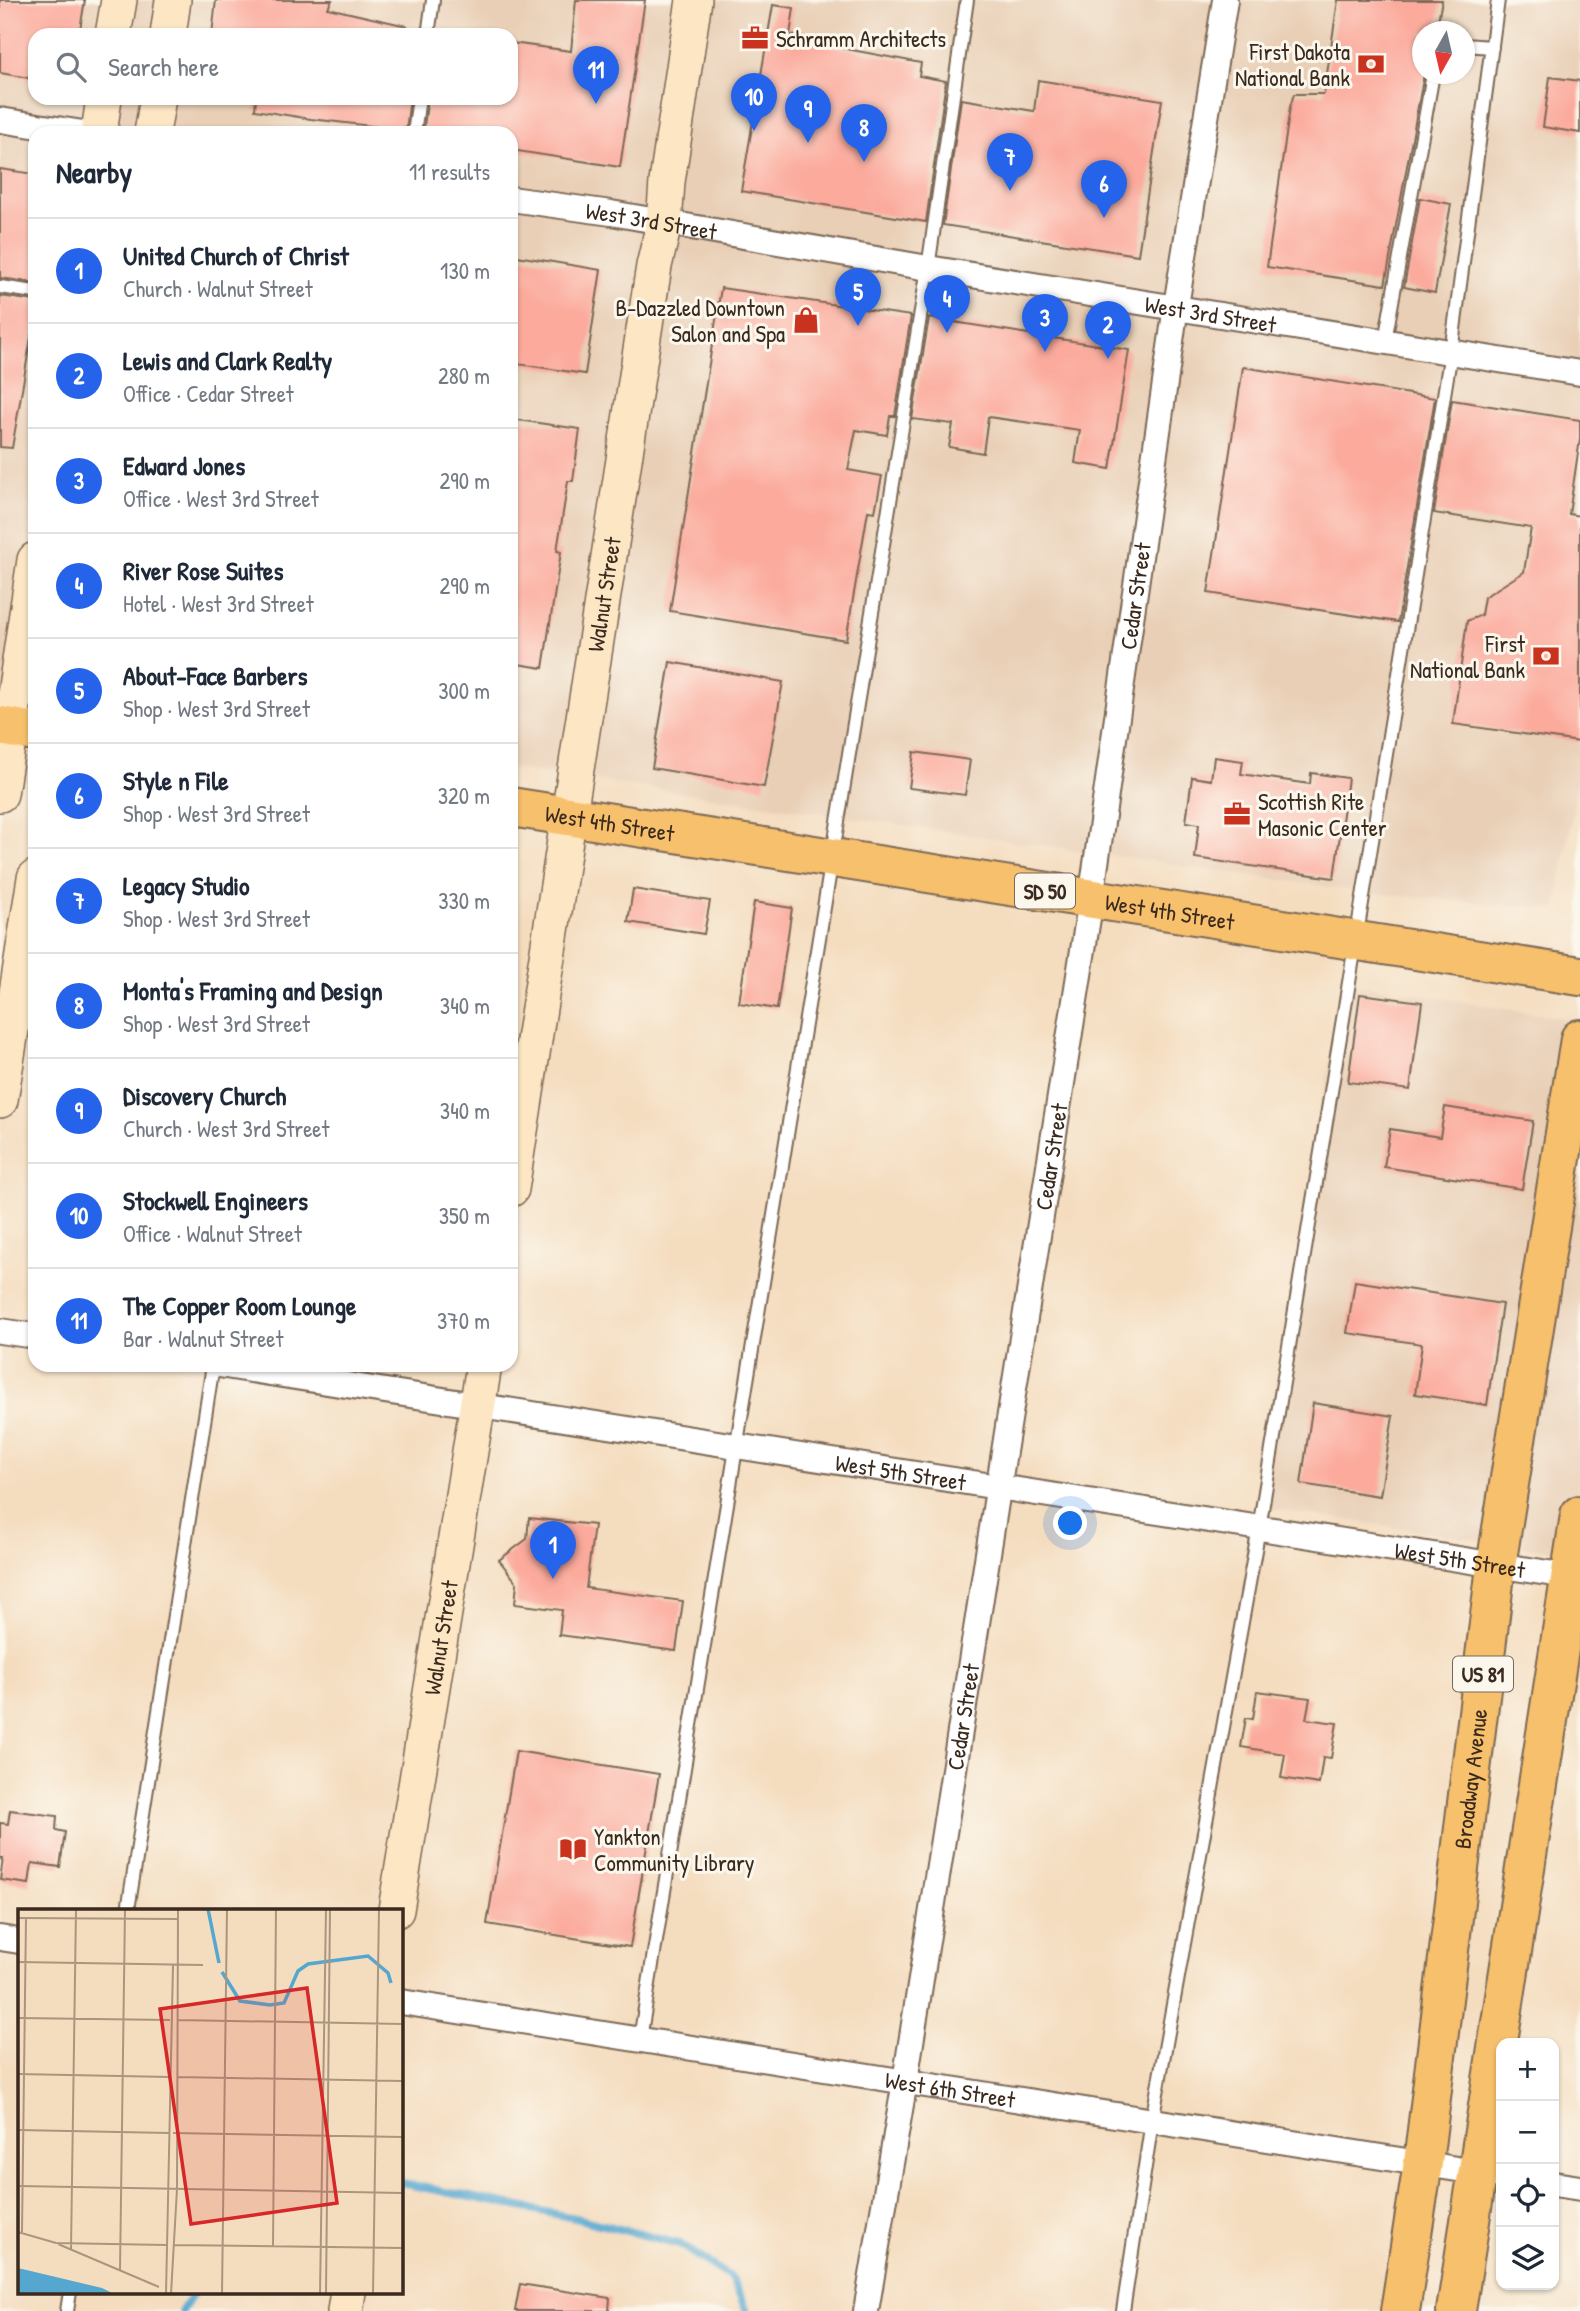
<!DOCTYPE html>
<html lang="en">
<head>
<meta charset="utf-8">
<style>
	:root { --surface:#fff; --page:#f6f6f7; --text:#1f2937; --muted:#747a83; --line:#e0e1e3; --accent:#2563eb }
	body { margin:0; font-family:"Patrick Hand",sans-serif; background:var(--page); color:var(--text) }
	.controls { position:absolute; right:21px; bottom:21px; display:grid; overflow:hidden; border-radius:14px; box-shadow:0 2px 5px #0004 }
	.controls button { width:63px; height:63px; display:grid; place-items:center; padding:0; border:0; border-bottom:2px solid var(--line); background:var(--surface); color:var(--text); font:35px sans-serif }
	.compass { position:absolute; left:1412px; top:21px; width:63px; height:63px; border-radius:50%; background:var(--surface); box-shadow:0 2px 5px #0004; rotate:188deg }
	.you { position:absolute; left:1071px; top:1524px; width:24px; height:24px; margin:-18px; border:5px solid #fff; border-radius:50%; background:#1a73e8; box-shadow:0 0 0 10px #1a73e833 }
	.badge { display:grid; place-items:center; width:46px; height:46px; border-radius:50%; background:var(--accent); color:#fff; font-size:23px; font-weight:700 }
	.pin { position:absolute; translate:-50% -58px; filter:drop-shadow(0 2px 4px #0008) }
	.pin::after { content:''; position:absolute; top:37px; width:24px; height:21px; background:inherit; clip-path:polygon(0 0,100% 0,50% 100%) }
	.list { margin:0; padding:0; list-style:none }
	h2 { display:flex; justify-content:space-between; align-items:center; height:91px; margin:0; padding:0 28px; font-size:30px }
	h2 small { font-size:23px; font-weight:400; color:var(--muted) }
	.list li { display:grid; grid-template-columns:46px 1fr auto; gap:21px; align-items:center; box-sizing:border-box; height:105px; padding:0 28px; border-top:2px solid var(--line) }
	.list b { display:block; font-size:26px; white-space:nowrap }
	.list p { margin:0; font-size:23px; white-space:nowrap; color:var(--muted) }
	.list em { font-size:23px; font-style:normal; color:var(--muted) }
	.icon { flex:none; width:38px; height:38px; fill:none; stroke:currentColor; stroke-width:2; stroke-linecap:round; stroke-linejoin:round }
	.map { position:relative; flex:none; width:1580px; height:2311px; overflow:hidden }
	.search { position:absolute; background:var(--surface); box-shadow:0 2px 5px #0004; left:28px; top:28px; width:490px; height:77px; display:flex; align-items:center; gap:18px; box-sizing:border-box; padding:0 24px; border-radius:21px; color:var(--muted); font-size:26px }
	.panel { position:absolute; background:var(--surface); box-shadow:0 2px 5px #0004; left:28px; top:126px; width:490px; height:1246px; border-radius:21px }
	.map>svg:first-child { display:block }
</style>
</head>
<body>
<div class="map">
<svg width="1580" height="2311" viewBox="0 0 1580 2311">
	<rect width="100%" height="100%" fill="#fbf7ec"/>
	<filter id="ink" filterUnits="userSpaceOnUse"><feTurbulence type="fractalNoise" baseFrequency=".0143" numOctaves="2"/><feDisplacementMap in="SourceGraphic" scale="14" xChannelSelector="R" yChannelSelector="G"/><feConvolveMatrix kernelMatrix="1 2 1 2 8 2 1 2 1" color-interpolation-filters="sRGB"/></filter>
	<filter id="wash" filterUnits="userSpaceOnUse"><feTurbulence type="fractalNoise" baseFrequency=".00686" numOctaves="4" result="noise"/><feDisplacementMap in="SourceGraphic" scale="28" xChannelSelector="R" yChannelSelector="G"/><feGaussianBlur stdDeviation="1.57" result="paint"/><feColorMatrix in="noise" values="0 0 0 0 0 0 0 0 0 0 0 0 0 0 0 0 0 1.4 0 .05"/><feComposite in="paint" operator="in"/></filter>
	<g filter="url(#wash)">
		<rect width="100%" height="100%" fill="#f4dcbe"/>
		<g fill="#e9cfb6" fill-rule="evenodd">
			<path d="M0 0H1580V771L1556 909 1376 894 511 768V133H35V697L0 691ZM1422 32H1464V74H1422ZM35 35H511V98H35Z"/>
			<polygon points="1342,982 1580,1021 1580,1555 1259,1507"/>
		</g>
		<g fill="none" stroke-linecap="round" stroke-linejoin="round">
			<g stroke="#55a7d0" stroke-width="8">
				<polyline points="401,2183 575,2218 680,2244 731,2278 747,2311"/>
				<polyline points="182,2311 194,2292"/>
			</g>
		</g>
		<g id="blocks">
			<g fill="#fbaa9c">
				<polygon points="0,0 85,0 79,35 35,35 35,79 0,73"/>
				<polygon points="216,0 332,0 328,8 407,26 406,35 212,35"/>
				<polygon points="576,0 645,0 620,167 511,150 511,133 423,133 428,98 511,98 511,43 571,51"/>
				<polygon points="1338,0 1442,0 1436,32 1423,32 1423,74 1424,74 1385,285 1267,267 1290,107 1294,94 1324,94"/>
				<polygon points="773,5 794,8 790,35 805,37 804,41 921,63 919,76 946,81 926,222 741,191"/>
				<polygon points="1550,77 1580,81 1580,133 1543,127"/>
				<polygon points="1038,80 1162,100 1138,255 943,225 961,99 1034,111"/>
				<polygon points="256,98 410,98 406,130 311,119 255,110"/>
				<polygon points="0,169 35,174 35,283 0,278"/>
				<polygon points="1420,198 1451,204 1435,293 1404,287"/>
				<polygon points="511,255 601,270 585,374 511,363"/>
				<polygon points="721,288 911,316 895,416 890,416 887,435 856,430 848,470 882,476 875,512 868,511 846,640 670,611"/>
				<polygon points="0,296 35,301 35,314 12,448 0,447"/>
				<polygon points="929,318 1129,350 1110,469 1075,463 1080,430 988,417 983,453 949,447 953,424 912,419"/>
				<polygon points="1243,367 1435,398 1398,622 1208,593"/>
				<polygon points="1452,400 1580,420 1580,439 1569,514 1580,516 1580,742 1453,724 1467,621 1481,615 1484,597 1524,572 1531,528 1434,513"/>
				<polygon points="511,419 580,429 573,481 568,481 557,551 561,552 543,668 511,663"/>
				<polygon points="670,662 783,682 764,787 652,768"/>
				<polygon points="914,752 970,760 965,795 909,788"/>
				<polygon points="1214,757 1243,761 1241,774 1310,784 1311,773 1348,778 1334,878 1195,858 1199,824 1186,822 1192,777 1211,780"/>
				<polygon points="633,889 710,901 704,934 628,922"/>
				<polygon points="754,902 792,908 777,1009 739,1003"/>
				<polygon points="1360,994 1422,1002 1410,1090 1348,1082"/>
				<polygon points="1445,1107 1533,1121 1522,1189 1384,1167 1390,1129 1440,1137"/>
				<polygon points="1355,1281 1502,1304 1487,1405 1415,1394 1422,1344 1347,1333"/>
				<polygon points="1313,1403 1393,1416 1380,1496 1301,1484"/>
				<polygon points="529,1518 594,1525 586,1588 683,1601 676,1651 559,1635 562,1610 515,1604 517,1583 499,1560 527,1539"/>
				<polygon points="1257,1691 1310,1698 1306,1719 1337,1723 1331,1758 1323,1757 1319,1784 1281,1778 1285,1754 1241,1747 1246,1718 1253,1719"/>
				<polygon points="516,1751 659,1774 630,1947 487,1924"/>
				<polygon points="10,1810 57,1816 56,1830 65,1832 60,1867 32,1863 29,1884 0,1880 3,1858 0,1858 0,1823 8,1824"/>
				<polygon points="520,2284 610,2298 609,2311 515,2311"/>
			</g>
		</g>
	</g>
	<g filter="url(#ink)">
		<use href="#blocks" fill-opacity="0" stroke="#7c6856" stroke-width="2"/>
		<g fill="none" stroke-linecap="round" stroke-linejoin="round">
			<defs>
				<g id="lane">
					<polyline points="428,35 433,0"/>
					<polyline points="1464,45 1492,47"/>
					<polyline points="414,133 419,98"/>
					<polyline points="0,287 35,292"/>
					<polyline points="1385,341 1433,74"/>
					<polyline points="128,1910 213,1365"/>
					<polyline points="640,2039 928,268 967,0"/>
					<polyline points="67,2311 70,2292"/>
					<polyline points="1123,2311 1152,2121 1259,1528 1356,940 1451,352 1498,0"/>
				</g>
				<g id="street">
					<polyline points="0,120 83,133"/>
					<path id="s1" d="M511 199 611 213 928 268 1580 373"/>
					<polyline points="0,1331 35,1336"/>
					<path id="s2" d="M219 1365 1580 1578"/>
					<polyline points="0,1938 19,1941"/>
					<path id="s3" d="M401 2002 1501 2176"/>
					<polyline points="1554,2184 1580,2188"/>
					<path id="s4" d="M866 2311 905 2081 1091 899 1176 306 1225 0"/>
				</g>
				<g id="secondary">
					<polyline points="113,35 119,0"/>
					<polyline points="168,35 173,0"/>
					<polyline points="99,133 104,98"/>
					<polyline points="152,133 158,98"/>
					<polyline points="0,794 35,560"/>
					<polyline points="0,1100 35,878"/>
					<path id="s5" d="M511 1189 654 266 664 224 667 182 694 0"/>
					<path id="s6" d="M396 1910 484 1365"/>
					<polyline points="345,2311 348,2292"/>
				</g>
				<g id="highway">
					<polyline points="0,726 35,732"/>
					<path id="s7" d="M511 807 1580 976"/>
					<path id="s8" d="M1400 2311 1423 2163 1496 1566 1580 1039"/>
					<polyline points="1456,2311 1580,1515"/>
				</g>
			</defs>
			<use href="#lane" stroke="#7c6856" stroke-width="16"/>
			<use href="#street" stroke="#7c6856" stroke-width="28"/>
			<use href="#secondary" stroke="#7c6856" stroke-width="38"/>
			<use href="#highway" stroke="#7c6856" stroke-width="42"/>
			<use href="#lane" stroke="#fff" stroke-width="12"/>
			<use href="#street" stroke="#fff" stroke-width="24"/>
			<use href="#secondary" stroke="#fce6c4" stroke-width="35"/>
			<use href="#highway" stroke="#f7c06c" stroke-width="38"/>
		</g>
	</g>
	<defs>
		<symbol id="office-bare" viewBox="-9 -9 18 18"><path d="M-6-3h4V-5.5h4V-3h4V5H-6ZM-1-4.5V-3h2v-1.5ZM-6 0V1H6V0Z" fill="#c8321e" stroke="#fbf7ec" stroke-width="2.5" paint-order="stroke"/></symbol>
		<symbol id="bank-bare" viewBox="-9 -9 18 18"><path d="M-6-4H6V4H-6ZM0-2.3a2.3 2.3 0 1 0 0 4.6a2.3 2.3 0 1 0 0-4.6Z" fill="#c8321e" stroke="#fbf7ec" stroke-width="2.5" paint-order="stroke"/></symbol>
		<symbol id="shop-bare" viewBox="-9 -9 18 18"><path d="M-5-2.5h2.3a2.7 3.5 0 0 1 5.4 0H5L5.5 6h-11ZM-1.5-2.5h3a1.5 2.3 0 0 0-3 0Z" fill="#c8321e" stroke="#fbf7ec" stroke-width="2.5" paint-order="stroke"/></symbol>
		<symbol id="library-bare" viewBox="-9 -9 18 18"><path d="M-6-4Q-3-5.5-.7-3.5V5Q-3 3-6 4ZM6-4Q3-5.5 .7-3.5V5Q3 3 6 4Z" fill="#c8321e" stroke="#fbf7ec" stroke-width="2.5" paint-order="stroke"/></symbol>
	</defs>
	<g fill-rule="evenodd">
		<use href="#office-bare" x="736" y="19" width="38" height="38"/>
		<use href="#bank-bare" x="1352" y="45" width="38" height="38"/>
		<use href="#shop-bare" x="787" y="301" width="38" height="38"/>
		<use href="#bank-bare" x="1527" y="637" width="38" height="38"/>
		<use href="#office-bare" x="1218" y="795" width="38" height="38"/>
		<use href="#library-bare" x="554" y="1830" width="38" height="38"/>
	</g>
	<g text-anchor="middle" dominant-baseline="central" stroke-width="6" stroke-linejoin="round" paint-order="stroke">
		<g fill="#fbf7ec" stroke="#75685c" stroke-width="2">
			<rect x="1015" y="873.5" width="60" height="35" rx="5"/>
			<rect x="1453" y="1656.5" width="60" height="35" rx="5"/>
		</g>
		<g font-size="21" font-weight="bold" fill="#3b2a1e">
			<text x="1045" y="891">SD 50</text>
			<text x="1483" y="1674">US 81</text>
		</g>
		<g font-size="23" fill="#3b2a1e" stroke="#fbf7ec" text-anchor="start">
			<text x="776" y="38">Schramm Architects</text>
			<text x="1350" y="51" text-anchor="end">First Dakota<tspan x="1350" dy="26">National Bank</tspan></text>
			<text x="785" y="307" text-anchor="end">B-Dazzled Downtown<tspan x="785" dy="26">Salon and Spa</tspan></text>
			<text x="1525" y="643" text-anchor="end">First<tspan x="1525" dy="26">National Bank</tspan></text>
			<text x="1258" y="801">Scottish Rite<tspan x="1258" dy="26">Masonic Center</tspan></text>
			<text x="594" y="1836">Yankton<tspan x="594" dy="26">Community Library</tspan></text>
		</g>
		<g font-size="23" fill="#3b2a1e" stroke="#fbf7ec">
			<text stroke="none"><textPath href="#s1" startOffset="142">West 3rd Street</textPath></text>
			<text stroke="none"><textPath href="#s1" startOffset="709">West 3rd Street</textPath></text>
			<text stroke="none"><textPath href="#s5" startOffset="602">Walnut Street</textPath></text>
			<text stroke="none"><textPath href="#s4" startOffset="1736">Cedar Street</textPath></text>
			<text stroke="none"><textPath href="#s7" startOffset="100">West 4th Street</textPath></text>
			<text stroke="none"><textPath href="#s7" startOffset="667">West 4th Street</textPath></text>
			<text stroke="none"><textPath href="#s4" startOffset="1169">Cedar Street</textPath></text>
			<text stroke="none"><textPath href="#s2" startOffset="690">West 5th Street</textPath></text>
			<text stroke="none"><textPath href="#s2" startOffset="1256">West 5th Street</textPath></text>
			<text stroke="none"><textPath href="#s6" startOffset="276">Walnut Street</textPath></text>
			<text stroke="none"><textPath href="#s4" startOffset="602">Cedar Street</textPath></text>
			<text stroke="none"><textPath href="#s8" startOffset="537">Broadway Avenue</textPath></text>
			<text stroke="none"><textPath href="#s3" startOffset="556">West 6th Street</textPath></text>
		</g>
	</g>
	<g transform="translate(18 1909)">
		<rect width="385" height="385" fill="#f4dcbe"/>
		<path d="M0 359 84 379 96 385H0Z" fill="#55a7d0"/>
		<path fill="none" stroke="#55a7d0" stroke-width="3.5" d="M190 0 201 54M204 63 222 92 252 96 266 94 280 62 290 55 350 47 370 64 373 74"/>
		<path fill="none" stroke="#aa957e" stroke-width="2" d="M0 9 160 10M0 53 185 56M0 109 152 111M160 111 385 115M0 165 152 168M160 168 385 172M0 221 151 224M155 224 385 228M0 277 385 284M0 323 38 334 148 336M4 323 8 9M40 335 141 378M156 336 385 339M255 338 258 0M53 340 58 0M102 361 107 0M148 385 155 56M153 385 159 280 160 0M204 385 209 0M302 385 308 0M308 385 312 0M355 385 361 0"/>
		<path fill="#d62828" fill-opacity="0.15" stroke="#d62828" stroke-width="3.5" d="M289 79 319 294 173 315 142 100Z"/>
		<rect width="385" height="385" fill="none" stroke="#3b2a1e" stroke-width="3.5"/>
	</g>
</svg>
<div class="controls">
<button>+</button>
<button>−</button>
<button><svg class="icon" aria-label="locate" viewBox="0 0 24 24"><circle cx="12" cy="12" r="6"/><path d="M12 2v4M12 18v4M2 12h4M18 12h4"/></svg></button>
<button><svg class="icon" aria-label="layers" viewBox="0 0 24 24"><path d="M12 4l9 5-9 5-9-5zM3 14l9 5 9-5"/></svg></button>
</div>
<svg class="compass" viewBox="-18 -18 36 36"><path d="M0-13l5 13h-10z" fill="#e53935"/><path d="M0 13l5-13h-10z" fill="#747a83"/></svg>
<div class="you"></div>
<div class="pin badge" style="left:553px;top:1579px">1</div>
<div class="pin badge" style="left:1108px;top:359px">2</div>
<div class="pin badge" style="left:1045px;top:352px">3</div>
<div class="pin badge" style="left:947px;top:333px">4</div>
<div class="pin badge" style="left:858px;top:326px">5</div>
<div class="pin badge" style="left:1104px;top:218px">6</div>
<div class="pin badge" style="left:1010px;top:191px">7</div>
<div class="pin badge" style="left:864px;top:162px">8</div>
<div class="pin badge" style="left:808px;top:143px">9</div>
<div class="pin badge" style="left:754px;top:131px">10</div>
<div class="pin badge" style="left:596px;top:104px">11</div>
<div class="search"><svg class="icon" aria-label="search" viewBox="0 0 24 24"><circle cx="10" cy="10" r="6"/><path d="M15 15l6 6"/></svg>Search here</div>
<section class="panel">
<h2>Nearby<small>11 results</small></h2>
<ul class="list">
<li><span class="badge">1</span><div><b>United Church of Christ</b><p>Church · Walnut Street</p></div><em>130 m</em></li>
<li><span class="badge">2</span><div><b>Lewis and Clark Realty</b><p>Office · Cedar Street</p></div><em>280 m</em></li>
<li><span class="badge">3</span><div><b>Edward Jones</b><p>Office · West 3rd Street</p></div><em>290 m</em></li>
<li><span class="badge">4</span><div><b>River Rose Suites</b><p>Hotel · West 3rd Street</p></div><em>290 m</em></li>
<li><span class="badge">5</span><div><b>About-Face Barbers</b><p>Shop · West 3rd Street</p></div><em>300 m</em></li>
<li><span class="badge">6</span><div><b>Style n File</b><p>Shop · West 3rd Street</p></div><em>320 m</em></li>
<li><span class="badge">7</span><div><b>Legacy Studio</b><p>Shop · West 3rd Street</p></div><em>330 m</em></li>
<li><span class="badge">8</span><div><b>Monta's Framing and Design</b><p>Shop · West 3rd Street</p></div><em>340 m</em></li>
<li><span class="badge">9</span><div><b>Discovery Church</b><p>Church · West 3rd Street</p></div><em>340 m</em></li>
<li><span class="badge">10</span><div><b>Stockwell Engineers</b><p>Office · Walnut Street</p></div><em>350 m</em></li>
<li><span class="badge">11</span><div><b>The Copper Room Lounge</b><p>Bar · Walnut Street</p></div><em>370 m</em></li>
</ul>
</section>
</div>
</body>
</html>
